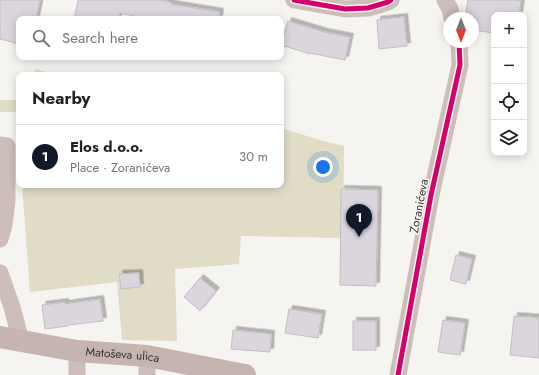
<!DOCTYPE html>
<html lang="en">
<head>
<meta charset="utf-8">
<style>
	:root { --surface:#fff; --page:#f6f6f6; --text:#202124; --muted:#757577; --line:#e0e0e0; --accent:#111827 }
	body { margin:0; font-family:Jost,sans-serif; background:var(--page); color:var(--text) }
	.controls { position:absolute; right:12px; top:12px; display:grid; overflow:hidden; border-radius:8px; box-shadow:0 2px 10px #0003 }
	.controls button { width:36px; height:36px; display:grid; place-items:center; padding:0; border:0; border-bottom:1px solid var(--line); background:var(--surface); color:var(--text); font:20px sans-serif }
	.compass { position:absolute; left:443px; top:12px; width:36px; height:36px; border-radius:50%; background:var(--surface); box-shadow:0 2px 10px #0003; rotate:180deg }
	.you { position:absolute; left:323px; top:167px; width:14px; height:14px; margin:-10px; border:3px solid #fff; border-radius:50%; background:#1a73e8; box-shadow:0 0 0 6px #1a73e833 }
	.badge { display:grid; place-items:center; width:26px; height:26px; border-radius:50%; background:var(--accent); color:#fff; font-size:13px; font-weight:700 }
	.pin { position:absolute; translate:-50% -33px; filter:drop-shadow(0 1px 2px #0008) }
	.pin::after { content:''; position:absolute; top:21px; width:14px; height:12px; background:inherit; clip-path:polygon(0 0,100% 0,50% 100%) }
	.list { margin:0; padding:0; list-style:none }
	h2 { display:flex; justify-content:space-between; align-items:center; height:52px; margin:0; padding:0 16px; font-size:17px }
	h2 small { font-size:13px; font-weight:400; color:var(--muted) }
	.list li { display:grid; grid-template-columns:26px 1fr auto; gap:12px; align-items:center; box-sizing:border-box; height:64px; padding:0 16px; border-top:1px solid var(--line) }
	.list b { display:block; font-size:15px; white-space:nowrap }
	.list p { margin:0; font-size:13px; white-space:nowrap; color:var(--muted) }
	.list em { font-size:13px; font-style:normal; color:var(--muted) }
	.icon { flex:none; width:22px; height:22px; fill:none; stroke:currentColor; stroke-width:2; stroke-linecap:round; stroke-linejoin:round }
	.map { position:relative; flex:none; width:539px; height:375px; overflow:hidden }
	.search { position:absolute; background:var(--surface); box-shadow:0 2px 10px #0003; left:16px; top:16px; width:268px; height:44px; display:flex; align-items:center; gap:10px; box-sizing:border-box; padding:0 14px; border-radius:8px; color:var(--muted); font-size:15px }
	.panel { position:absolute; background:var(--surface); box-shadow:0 2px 10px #0003; left:16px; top:72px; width:268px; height:116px; border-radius:8px }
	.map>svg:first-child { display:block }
</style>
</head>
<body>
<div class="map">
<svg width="539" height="375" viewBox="0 0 539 375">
	<defs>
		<filter id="shadow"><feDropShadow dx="3.5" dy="-3.5" stdDeviation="0" flood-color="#0004"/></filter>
	</defs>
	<rect width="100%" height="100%" fill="#f5f4f1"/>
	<g fill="#e1dcc6">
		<polygon points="36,69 55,75 32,75"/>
		<polygon points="19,98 19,143 17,112 0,112 0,100 17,100"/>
		<polygon points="281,128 323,141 344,146 343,238 241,236 239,264 175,269 177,341 122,340 117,282 30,292 22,185 281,185"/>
	</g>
	<g fill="#dbd5de" stroke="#c1c0c0" filter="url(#shadow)">
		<polygon points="0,0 40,0 36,19 19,19 19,44 0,39"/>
		<polygon points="78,0 160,0 171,2 171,4 220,12 219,19 147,19 120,13 118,19 74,19"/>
		<polygon points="468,0 514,0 521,1 519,15 494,15 494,33 473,30 473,18 465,18"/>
		<polygon points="404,17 407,46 379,49 377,20"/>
		<polygon points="288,21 324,32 350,37 345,60 310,53 310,54 281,45"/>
		<polygon points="341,189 378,190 376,286 340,285"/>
		<polygon points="456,255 472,259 466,284 450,280"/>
		<polygon points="139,273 140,287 121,289 119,274"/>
		<polygon points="200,278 216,291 200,311 184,297"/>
		<polygon points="100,299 103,321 68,325 68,326 45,329 42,305 65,302 65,304"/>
		<polygon points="289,309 322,314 318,338 285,333"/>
		<polygon points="514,316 539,318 539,358 510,355"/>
		<polygon points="443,320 465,323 460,355 438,352"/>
		<rect x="353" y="321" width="23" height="29"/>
		<polygon points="233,330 271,334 270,352 231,349"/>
	</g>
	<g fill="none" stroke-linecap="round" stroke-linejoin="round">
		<g stroke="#cdbeba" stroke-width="17">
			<polyline points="294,0 345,9 368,8 388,2 391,0"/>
			<polyline points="445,0 450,9 452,18"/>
			<polyline points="0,145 7,146 7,201 4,225 0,239"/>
			<polyline points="0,273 12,307 21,341"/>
			<polyline points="147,356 147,375"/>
			<polyline points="77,375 77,351"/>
			<polyline points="398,375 431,195 460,65 459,42"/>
		</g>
		<path stroke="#c6b4b0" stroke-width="22" id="s1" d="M0 337 77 351 147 356 245 375"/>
		<defs>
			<g id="cycleway">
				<polyline points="294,0 345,9 368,8 388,2 391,0"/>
				<polyline points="398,375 431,195 460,65 459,42"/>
			</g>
		</defs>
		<use href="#cycleway" stroke="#f6f5f0" stroke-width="8"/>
		<use href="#cycleway" stroke="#d6006c" stroke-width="5"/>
	</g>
	<g text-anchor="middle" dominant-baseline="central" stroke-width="3" stroke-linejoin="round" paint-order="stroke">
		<g font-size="12" fill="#363533" stroke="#f6f5f0">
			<text transform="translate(419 206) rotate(-79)">Zoranićeva</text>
			<text stroke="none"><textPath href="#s1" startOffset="124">Matoševa ulica</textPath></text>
		</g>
	</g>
</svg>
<div class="controls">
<button>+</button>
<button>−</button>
<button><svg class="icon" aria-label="locate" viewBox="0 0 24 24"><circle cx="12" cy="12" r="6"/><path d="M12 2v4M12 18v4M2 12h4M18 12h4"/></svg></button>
<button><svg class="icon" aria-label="layers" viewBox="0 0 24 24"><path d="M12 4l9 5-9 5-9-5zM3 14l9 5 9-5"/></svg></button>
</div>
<svg class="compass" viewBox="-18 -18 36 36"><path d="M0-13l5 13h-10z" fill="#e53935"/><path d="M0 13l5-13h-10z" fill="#757577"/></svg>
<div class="you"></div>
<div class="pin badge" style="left:359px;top:237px">1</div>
<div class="search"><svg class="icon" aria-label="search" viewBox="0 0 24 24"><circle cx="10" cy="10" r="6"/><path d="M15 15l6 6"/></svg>Search here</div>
<section class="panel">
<h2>Nearby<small></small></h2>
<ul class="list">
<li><span class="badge">1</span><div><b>Elos d.o.o.</b><p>Place · Zoranićeva</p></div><em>30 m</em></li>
</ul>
</section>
</div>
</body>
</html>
